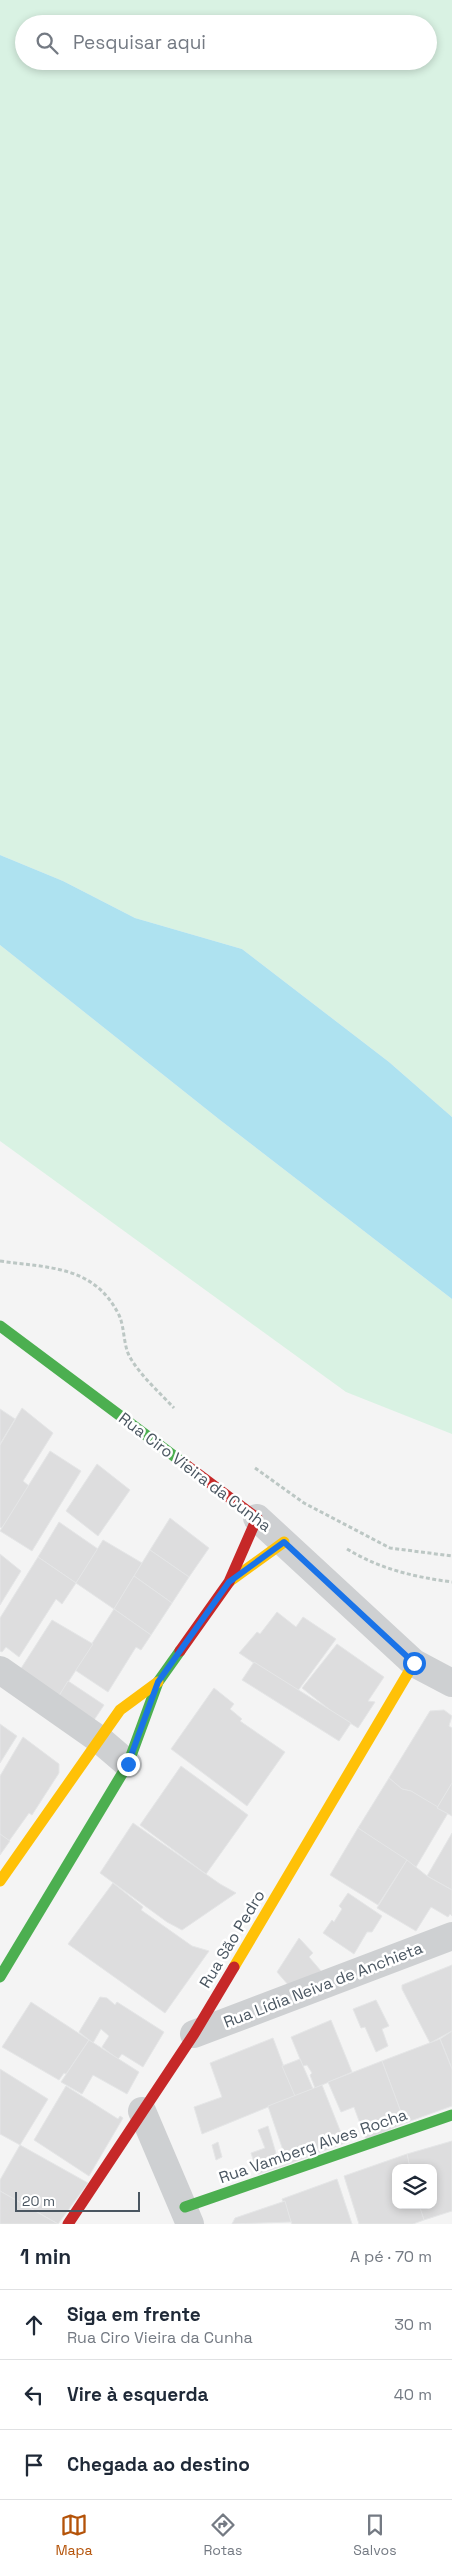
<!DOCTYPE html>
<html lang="pt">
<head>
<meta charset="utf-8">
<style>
	:root { --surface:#fff; --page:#f2f2f3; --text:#1f2937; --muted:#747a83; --line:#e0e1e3; --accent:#b45309 }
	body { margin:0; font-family:"Space Grotesk",sans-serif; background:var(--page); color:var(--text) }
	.controls { position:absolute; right:15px; bottom:15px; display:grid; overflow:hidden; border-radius:10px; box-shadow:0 2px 8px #0003 }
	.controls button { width:45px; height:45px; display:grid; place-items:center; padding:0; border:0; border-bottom:1px solid var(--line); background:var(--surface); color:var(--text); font:25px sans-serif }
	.scale { position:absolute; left:15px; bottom:12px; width:125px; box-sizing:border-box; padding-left:5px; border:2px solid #4a5661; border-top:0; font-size:14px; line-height:18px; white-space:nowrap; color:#4a5661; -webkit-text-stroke:4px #fff; paint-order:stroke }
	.stop { position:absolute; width:15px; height:15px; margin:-11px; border:4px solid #1a73e8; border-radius:50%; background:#fff }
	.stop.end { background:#1a73e8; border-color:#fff; box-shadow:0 1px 5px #0008 }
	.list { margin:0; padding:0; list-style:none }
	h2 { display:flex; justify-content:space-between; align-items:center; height:65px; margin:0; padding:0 20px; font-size:21px }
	h2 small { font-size:16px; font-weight:400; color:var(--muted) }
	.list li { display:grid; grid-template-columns:32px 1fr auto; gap:15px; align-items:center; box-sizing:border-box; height:70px; padding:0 20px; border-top:1px solid var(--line) }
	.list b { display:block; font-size:19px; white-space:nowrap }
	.list p { margin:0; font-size:16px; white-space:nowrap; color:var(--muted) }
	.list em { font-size:16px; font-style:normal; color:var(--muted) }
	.icon { flex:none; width:28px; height:28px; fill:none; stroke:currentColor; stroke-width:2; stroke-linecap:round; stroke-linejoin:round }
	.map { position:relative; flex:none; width:452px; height:2224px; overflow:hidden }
	.search { position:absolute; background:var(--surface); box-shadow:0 2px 8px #0003; left:15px; right:15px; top:15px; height:55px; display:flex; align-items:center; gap:12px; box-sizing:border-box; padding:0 18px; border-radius:28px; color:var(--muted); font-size:19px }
	.sheet { height:275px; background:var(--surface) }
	nav { display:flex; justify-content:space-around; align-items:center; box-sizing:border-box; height:70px; border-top:1px solid var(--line); background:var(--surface); font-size:14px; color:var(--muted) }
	nav a { display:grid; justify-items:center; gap:2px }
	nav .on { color:var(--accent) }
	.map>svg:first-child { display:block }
</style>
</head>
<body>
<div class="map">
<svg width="452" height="2224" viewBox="0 0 452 2224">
	<rect width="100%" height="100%" fill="#f4f4f4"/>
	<g fill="#d9f2e3" fill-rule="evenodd">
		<path d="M0 0H452V1117L389 1062 242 949 135 918 63 881 0 855ZM24 24H428V61H24Z"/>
		<polygon points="0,945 220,1120 452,1299 452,1434 346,1392 0,1141"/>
	</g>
	<polygon fill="#aee2f0" points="0,855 63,881 135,918 242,949 389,1062 452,1117 452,1299 220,1120 0,945"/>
	<g fill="#ddddde" stroke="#e5e6e7">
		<polygon points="22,1408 53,1433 23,1481 29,1486 2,1528 0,1527 0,1445"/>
		<polygon points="0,1409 15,1419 0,1444"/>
		<polygon points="50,1451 81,1471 32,1551 0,1531"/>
		<polygon points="97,1464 130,1490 98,1536 66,1511"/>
		<polygon points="170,1518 209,1548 189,1577 150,1550"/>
		<polygon points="59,1522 98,1549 76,1583 38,1557"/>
		<polygon points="103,1540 142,1563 114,1609 76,1583"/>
		<polygon points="150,1550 189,1577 172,1603 134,1576"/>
		<polygon points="0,1554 21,1571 0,1605"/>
		<polygon points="38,1557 76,1583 62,1604 56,1599 19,1657 6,1647 2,1652 0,1651 0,1618"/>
		<polygon points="134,1576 172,1603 151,1635 114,1609"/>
		<polygon points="114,1609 151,1635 141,1650 136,1647 108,1692 75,1670"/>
		<polygon points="277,1612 296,1627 303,1617 336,1639 297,1692 239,1653 257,1632 260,1634"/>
		<polygon points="52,1620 93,1644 57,1699 20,1670"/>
		<polygon points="337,1644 384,1677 368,1701 375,1702 358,1728 334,1713 302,1688"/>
		<polygon points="254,1662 351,1723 339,1741 242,1680"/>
		<polygon points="68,1681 104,1705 92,1723 57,1699"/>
		<polygon points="214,1688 234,1704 230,1709 242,1719 240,1721 285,1752 247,1806 171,1749"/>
		<polygon points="444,1710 452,1716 449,1726 452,1728 452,1783 437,1808 411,1791 402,1789 389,1778 430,1711"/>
		<polygon points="0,1724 17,1736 0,1763"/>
		<polygon points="23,1737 59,1764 59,1773 32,1815 29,1813 9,1841 0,1834 0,1776"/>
		<polygon points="181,1766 248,1815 206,1874 140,1825"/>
		<polygon points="389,1778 402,1789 411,1791 448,1813 416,1867 358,1828"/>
		<polygon points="452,1783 452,1816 437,1808"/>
		<polygon points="133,1823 220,1884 236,1893 182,1930 167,1922 100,1873"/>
		<polygon points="358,1828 407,1860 378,1905 330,1875"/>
		<polygon points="452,1833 452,1890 427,1876"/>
		<polygon points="0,1834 10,1841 0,1855"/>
		<polygon points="407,1860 427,1876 452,1890 452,1916 450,1914 448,1917 431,1907 416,1931 377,1908"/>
		<polygon points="113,1883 143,1907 141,1910 192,1946 209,1951 165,2013 68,1944"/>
		<polygon points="348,1893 382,1916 372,1932 367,1932 354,1954 323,1933 332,1920 334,1922 342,1909 339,1906"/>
		<polygon points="299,1938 313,1953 309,1957 321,1971 290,1987 277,1972"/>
		<polygon points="452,1965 452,2031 430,2043 402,1989 402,1985"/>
		<polygon points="100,1997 107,1998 115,2005 117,2002 164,2032 143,2067 122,2054 118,2059 102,2047 109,2036 101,2029 93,2043 79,2032"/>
		<polygon points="376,2000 389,2026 382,2029 388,2046 376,2052 365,2027 361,2028 353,2009"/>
		<polygon points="31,2002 89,2040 66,2074 64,2073 59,2080 2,2047"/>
		<polygon points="331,2020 352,2072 315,2088 310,2075 312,2073 307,2065 303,2066 291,2037"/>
		<polygon points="452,2031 452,2069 440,2039"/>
		<polygon points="273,2038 295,2096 202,2134 194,2107 222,2097 210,2063"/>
		<polygon points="440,2039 452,2069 452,2106 405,2123 382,2061"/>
		<polygon points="89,2040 139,2072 127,2094 93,2075 82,2094 61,2082"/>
		<polygon points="300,2059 313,2089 295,2096 282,2066"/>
		<polygon points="382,2061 405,2123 366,2140 354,2107 341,2112 328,2082"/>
		<polygon points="0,2069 48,2099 20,2145 0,2134"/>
		<polygon points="322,2085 345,2143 280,2167 278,2158 285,2156 268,2106"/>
		<polygon points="66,2086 118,2119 120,2116 123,2118 89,2176 34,2140"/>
		<polygon points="268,2126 280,2167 258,2174 251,2153 265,2148 258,2130"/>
		<polygon points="452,2141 452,2211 424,2220 419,2205 433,2205 433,2168 410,2168 407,2154"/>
		<polygon points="218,2142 222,2157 216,2160 212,2145"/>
		<polygon points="20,2145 88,2183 58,2224 0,2191 0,2180"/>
		<polygon points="407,2154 410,2168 396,2168 396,2205 419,2205 424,2220 413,2224 359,2224 344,2176"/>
		<polygon points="337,2179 352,2224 292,2224 282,2199"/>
		<polygon points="0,2191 58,2224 0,2224"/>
		<polygon points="285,2201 291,2222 232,2224 235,2218"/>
	</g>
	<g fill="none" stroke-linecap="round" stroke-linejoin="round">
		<g stroke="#bcc7c4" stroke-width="3" stroke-dasharray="4 2.5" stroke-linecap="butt">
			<path d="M0 1261C48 1268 94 1265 119 1315 125 1328 123 1347 131 1359 142 1377 160 1393 174 1408"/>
			<polyline points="255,1468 304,1503 390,1548 452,1556"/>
			<path d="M347 1549C380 1569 414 1577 452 1582"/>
		</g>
		<g stroke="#ced0d2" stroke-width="28">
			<polyline points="257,1518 414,1663 452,1683"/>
			<polyline points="0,1670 100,1740 128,1764"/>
			<polyline points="194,2034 452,1936"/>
			<polyline points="142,2111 190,2224"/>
		</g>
		<g stroke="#4caf50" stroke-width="11">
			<polyline points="0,1326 186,1465"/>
			<polyline points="0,1977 128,1764 158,1682 180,1651"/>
			<polyline points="185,2207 452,2115"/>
		</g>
		<g stroke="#ffc107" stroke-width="11">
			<polyline points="230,1581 284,1542"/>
			<polyline points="0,1881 120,1710 158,1682"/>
			<polyline points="234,1967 414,1663"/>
		</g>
		<g stroke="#c62828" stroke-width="11">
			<polyline points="180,1651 229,1582 257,1518 186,1465"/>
			<polyline points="68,2224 194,2034 234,1967"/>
		</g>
	</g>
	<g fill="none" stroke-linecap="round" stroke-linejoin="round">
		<polyline stroke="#1a73e8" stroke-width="6" points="128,1764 158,1682 229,1582 284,1542 414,1663"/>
	</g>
	<g text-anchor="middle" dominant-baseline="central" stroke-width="5" stroke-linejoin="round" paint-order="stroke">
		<g font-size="16" fill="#4a5661" stroke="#fff">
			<text transform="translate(195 1472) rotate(37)">Rua Ciro Vieira da Cunha</text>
			<text transform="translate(232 1939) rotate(-59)">Rua São Pedro</text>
			<text transform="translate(323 1985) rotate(-21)">Rua Lídia Neiva de Anchieta</text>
			<text transform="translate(313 2146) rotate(-19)">Rua Vamberg Alves Rocha</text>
		</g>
	</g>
</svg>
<div class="controls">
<button><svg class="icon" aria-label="layers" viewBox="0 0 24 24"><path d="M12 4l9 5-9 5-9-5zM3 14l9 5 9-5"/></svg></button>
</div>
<div class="scale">20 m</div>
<div class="stop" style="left:414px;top:1663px"></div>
<div class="stop end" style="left:128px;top:1764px"></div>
<div class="search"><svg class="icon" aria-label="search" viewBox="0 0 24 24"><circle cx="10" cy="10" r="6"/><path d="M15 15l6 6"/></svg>Pesquisar aqui</div>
</div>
<section class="sheet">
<h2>1 min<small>A pé · 70 m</small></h2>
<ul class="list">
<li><svg class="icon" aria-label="ahead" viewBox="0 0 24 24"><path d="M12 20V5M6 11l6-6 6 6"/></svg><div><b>Siga em frente</b><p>Rua Ciro Vieira da Cunha</p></div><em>30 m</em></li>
<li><svg class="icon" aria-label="left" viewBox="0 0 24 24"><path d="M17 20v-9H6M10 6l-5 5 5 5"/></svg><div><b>Vire à esquerda</b></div><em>40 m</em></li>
<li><svg class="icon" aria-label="arrive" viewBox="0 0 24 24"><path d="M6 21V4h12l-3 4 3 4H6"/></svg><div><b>Chegada ao destino</b></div></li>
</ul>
</section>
<nav>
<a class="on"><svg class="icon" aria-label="map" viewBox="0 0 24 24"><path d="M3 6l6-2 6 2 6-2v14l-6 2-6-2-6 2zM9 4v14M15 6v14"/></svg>Mapa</a>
<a><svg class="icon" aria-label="directions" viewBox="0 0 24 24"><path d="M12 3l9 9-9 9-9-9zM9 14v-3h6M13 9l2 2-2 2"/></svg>Rotas</a>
<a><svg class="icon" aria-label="saved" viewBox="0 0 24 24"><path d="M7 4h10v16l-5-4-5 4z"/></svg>Salvos</a>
</nav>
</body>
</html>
